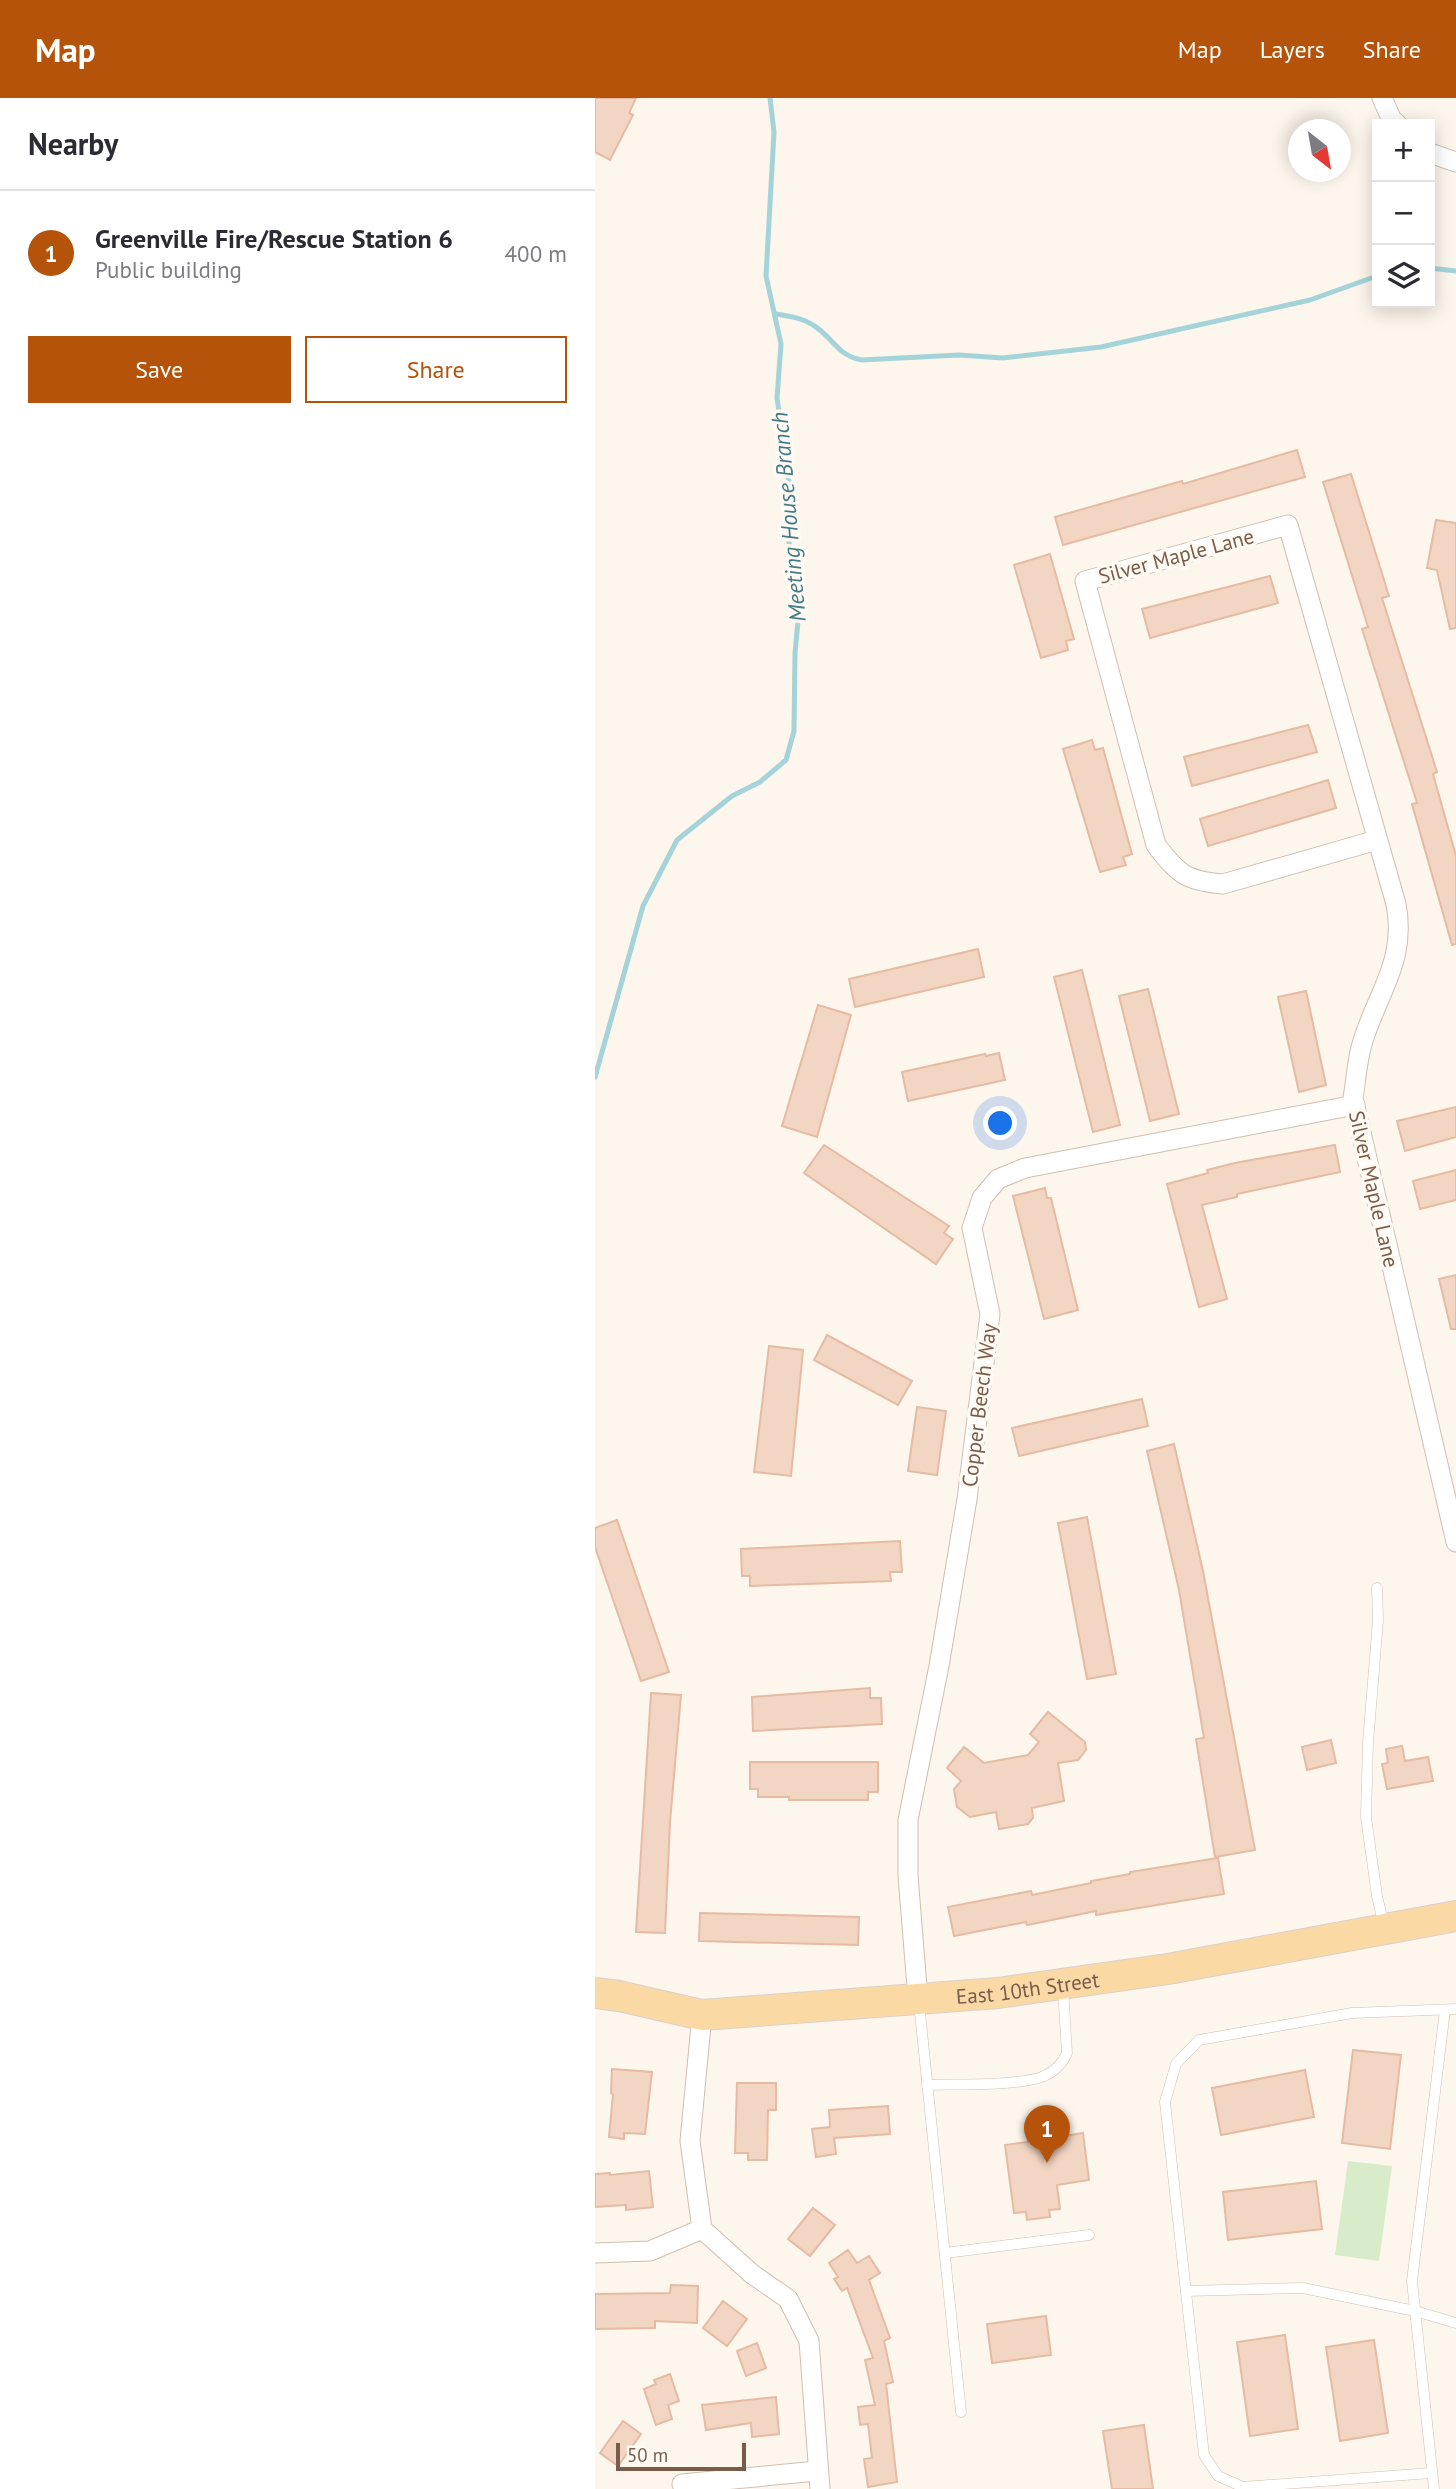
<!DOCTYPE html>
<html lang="en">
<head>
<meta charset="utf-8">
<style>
	:root { --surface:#fff; --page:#f7f7f7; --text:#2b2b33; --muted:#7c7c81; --line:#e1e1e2; --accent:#b45309 }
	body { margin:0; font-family:"PT Sans",sans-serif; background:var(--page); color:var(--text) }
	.controls { position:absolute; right:21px; top:21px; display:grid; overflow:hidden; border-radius:0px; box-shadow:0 4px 18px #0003 }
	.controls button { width:63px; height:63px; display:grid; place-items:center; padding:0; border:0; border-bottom:2px solid var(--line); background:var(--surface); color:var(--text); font:35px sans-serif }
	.compass { position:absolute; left:693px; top:21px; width:63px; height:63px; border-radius:50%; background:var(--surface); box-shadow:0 4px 18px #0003; rotate:149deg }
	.scale { position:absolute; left:21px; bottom:18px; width:130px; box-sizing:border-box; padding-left:7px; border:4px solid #7a5c4d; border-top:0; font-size:19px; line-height:24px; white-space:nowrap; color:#7a5c4d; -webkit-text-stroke:5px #fffaf3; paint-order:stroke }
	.you { position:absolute; left:406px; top:1026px; width:24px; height:24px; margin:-18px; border:5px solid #fff; border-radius:50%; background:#1a73e8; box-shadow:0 0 0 10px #1a73e833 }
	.badge { display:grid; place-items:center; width:46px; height:46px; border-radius:50%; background:var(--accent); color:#fff; font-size:23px; font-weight:700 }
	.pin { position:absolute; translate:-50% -58px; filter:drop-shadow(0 2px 4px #0008) }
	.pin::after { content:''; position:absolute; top:37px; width:24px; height:21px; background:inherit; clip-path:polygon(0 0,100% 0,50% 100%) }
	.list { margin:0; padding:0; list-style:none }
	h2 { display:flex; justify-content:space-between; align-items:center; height:91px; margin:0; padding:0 28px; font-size:30px }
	h2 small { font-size:23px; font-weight:400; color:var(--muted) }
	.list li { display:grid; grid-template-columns:46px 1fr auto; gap:21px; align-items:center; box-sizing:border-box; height:126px; padding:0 28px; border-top:2px solid var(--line) }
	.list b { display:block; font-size:26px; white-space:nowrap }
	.list p { margin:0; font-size:23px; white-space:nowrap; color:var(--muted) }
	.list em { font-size:23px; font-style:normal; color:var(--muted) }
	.actions { display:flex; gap:14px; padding:21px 28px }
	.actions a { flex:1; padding:16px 0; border:2px solid var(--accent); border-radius:0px; text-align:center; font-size:24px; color:var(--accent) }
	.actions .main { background:var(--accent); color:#fff }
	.icon { flex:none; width:38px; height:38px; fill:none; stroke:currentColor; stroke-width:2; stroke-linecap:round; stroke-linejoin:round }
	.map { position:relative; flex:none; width:861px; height:2391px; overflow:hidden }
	header { display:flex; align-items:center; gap:42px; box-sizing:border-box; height:98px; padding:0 35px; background:var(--accent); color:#fff }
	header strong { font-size:33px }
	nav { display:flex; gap:38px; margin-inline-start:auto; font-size:24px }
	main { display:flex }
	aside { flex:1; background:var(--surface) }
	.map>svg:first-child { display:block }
</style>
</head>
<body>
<header>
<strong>Map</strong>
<nav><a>Map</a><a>Layers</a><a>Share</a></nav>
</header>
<main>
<aside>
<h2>Nearby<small></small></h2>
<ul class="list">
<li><span class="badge">1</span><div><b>Greenville Fire/Rescue Station 6</b><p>Public building</p></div><em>400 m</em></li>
</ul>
<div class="actions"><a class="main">Save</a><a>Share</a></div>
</aside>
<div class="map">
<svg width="861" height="2391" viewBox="0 0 861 2391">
	<rect width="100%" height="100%" fill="#fdf6ec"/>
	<polygon fill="#d8ecc9" points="753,2063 797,2068 784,2163 740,2157"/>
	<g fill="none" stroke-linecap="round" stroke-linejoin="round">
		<g stroke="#a5d3da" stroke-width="5">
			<polyline points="835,170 861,173"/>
			<path d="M181 216C194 218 207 220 218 227 238 239 242 258 267 262L364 257 408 260 506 249 715 202 782 178"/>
			<polyline points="0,979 48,808 82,742 137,698 165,684 191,662 199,633 200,555 205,502 194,444 196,397 182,300 186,246 171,178 179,34 175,0"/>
		</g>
	</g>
	<g fill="#f3d5c3" stroke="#e6bba3" stroke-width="2">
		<polygon points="0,0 41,0 34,15 38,17 15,62 0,54"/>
		<polygon points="702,352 710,379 468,447 460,419 587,383 588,386"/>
		<polygon points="756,376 794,498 787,500 842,674 838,676 861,758 861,846 857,847 817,706 822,705 767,531 773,529 728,384"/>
		<polygon points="841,422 861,425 861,530 855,531 842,472 832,470"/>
		<polygon points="455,456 479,541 471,543 473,552 446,560 419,467"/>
		<polygon points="675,478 683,505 555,540 547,511"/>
		<polygon points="713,627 722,654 597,688 589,659"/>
		<polygon points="497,642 500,652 508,650 537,756 528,759 531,767 505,774 468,651"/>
		<polygon points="733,682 741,710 613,748 605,721"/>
		<polygon points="383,851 389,879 260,909 254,881"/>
		<polygon points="487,872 525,1027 498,1034 459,879"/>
		<polygon points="553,891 584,1016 555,1023 524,898"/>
		<polygon points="711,893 731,987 704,994 683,899"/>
		<polygon points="223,907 256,917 222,1039 187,1028"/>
		<polygon points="404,955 410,982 313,1003 307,974 390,956 391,958"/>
		<polygon points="861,1009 861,1039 810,1053 802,1023"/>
		<polygon points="229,1047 354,1128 349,1135 358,1141 341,1166 209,1075"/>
		<polygon points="740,1047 745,1074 642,1096 642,1099 607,1107 632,1201 604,1209 572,1086 613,1075 612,1072 640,1065"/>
		<polygon points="861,1072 861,1102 825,1111 818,1083"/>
		<polygon points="450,1090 452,1100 456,1100 483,1212 449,1221 418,1098"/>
		<polygon points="861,1177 861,1231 856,1231 844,1181"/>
		<polygon points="232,1237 317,1283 303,1307 219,1262"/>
		<polygon points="174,1248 208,1252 196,1378 159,1374"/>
		<polygon points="547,1301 553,1328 424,1358 417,1330"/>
		<polygon points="322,1309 351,1313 342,1377 313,1373"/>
		<polygon points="579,1346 608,1473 660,1752 620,1759 601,1641 609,1640 584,1492 552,1353"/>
		<polygon points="492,1419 521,1576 492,1581 463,1425"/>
		<polygon points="22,1422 74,1574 46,1583 0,1449 0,1430"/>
		<polygon points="305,1443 307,1474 295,1474 296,1483 155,1488 155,1478 147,1478 146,1451"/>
		<polygon points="275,1590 275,1600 286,1600 287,1626 158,1633 157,1599"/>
		<polygon points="56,1595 86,1597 75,1724 70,1835 41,1834"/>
		<polygon points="453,1614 490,1644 491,1652 483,1662 463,1665 469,1703 437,1710 438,1720 433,1726 404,1731 401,1714 375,1719 362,1709 359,1691 366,1683 352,1670 369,1649 389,1665 433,1657 444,1644 435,1636"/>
		<polygon points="736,1642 741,1665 712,1672 707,1649"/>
		<polygon points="807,1648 810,1663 833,1659 838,1683 792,1691 787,1666 793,1665 791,1651"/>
		<polygon points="155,1664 283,1664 283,1694 273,1694 273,1702 194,1702 194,1699 163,1699 163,1691 155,1691"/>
		<polygon points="623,1760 629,1796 501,1817 501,1813 432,1827 431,1824 359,1838 353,1809 436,1793 437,1797 496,1785 496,1783 535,1776 535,1774"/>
		<polygon points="105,1815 264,1819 263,1847 104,1843"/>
		<polygon points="758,1952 806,1957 795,2051 747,2045"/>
		<polygon points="17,1971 57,1974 50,2036 29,2035 29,2041 14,2039 18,1996 16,1995"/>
		<polygon points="710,1972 719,2019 626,2037 617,1990"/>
		<polygon points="142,1985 181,1985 181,2012 173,2012 172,2062 153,2062 153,2055 140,2055"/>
		<polygon points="293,2008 295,2036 239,2040 241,2056 221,2059 217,2031 235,2029 234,2012"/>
		<polygon points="456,2033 457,2040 488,2035 494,2082 462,2087 465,2111 454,2112 455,2119 432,2122 431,2114 419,2115 410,2047 433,2044 432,2036"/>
		<polygon points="54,2073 58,2109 31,2112 31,2107 0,2109 0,2076 15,2075 15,2077"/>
		<polygon points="721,2083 727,2131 633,2142 628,2094"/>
		<polygon points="218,2110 240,2127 215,2158 193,2141"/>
		<polygon points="253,2152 262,2165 274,2158 285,2175 274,2182 295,2240 289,2243 298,2284 291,2286 302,2384 273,2389 269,2361 277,2360 273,2326 265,2327 263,2309 280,2307 270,2262 278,2260 252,2190 247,2193 239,2181 243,2179 234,2165"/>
		<polygon points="76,2187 103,2188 102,2225 60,2223 60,2230 0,2231 0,2196 75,2195"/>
		<polygon points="128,2203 152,2221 132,2248 108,2230"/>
		<polygon points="451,2218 456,2257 397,2265 392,2226"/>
		<polygon points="690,2237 703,2331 655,2338 642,2244"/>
		<polygon points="779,2242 793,2335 745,2343 731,2249"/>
		<polygon points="162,2245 171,2270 151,2278 142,2253"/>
		<polygon points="75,2276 84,2303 73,2307 77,2321 61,2327 49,2291 61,2286 59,2282"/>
		<polygon points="181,2299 184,2336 157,2339 156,2325 111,2332 107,2307"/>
		<polygon points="28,2323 46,2336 23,2368 5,2355"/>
		<polygon points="549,2327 558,2391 517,2391 508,2333"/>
	</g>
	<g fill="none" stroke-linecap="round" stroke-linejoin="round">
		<defs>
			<g id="service">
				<polyline points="782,1490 783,1522 773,1645 771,1719 782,1798 789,1828"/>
				<polyline points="324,1905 366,2314"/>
				<path d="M332 1987C360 1986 427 1988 449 1978 459 1974 468 1965 472 1955L468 1890"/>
				<polyline points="350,2155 494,2137"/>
				<polyline points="591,2193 708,2190 820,2213 861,2225"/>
				<polyline points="836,2375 648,2389 623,2378 609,2357 570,2004 581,1966 604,1942 757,1915 861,1911"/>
				<polyline points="839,2391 817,2183 850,1912"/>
			</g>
			<g id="minor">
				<polyline points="787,0 797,22 802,26"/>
				<polyline points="835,55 861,64"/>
				<path d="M782 742 628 786C591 783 583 776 561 747L490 483 693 427 801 806C812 863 782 895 767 946 762 963 761 983 758 1000L861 1444"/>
				<polyline points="323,1901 313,1778 313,1722 344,1568 372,1401 395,1216 377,1130 387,1100 403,1081 430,1070 760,1007"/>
				<polyline points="107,1917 95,2043 107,2131 157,2176 193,2201 214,2243 225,2391"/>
				<polyline points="0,2155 55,2153 107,2131"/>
				<polyline points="87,2386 222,2373"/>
			</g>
			<g id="primary">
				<path id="s1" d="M0 1895 24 1898 107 1917 403 1895 573 1871 861 1818"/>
			</g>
		</defs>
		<use href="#service" stroke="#d1beb0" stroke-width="11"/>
		<use href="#minor" stroke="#d1beb0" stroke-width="21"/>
		<use href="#primary" stroke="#dad1cd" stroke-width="32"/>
		<use href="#service" stroke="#fff" stroke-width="10"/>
		<use href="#minor" stroke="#fff" stroke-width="19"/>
		<use href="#primary" stroke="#fbd9a5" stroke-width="30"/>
	</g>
	<g text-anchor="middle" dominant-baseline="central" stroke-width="7" stroke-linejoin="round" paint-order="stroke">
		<g font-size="21" fill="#7a5c4d" stroke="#fffaf3">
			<text transform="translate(581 458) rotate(-15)">Silver Maple Lane</text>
			<text transform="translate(779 1091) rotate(77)">Silver Maple Lane</text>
			<text transform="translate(384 1307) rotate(-83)">Copper Beech Way</text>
			<text stroke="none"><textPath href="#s1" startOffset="436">East 10th Street</textPath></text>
		</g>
		<g font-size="23" font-style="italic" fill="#437c86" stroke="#fffaf3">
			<text transform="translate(193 419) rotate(-95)">Meeting House Branch</text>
		</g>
	</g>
</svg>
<div class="controls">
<button>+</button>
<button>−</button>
<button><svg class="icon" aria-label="layers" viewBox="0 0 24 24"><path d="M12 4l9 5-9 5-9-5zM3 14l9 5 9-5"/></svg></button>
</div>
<svg class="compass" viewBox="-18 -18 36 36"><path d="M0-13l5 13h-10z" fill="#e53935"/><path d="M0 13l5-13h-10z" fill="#7c7c81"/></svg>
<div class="scale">50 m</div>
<div class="you"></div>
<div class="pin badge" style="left:452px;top:2065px">1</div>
</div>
</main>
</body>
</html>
